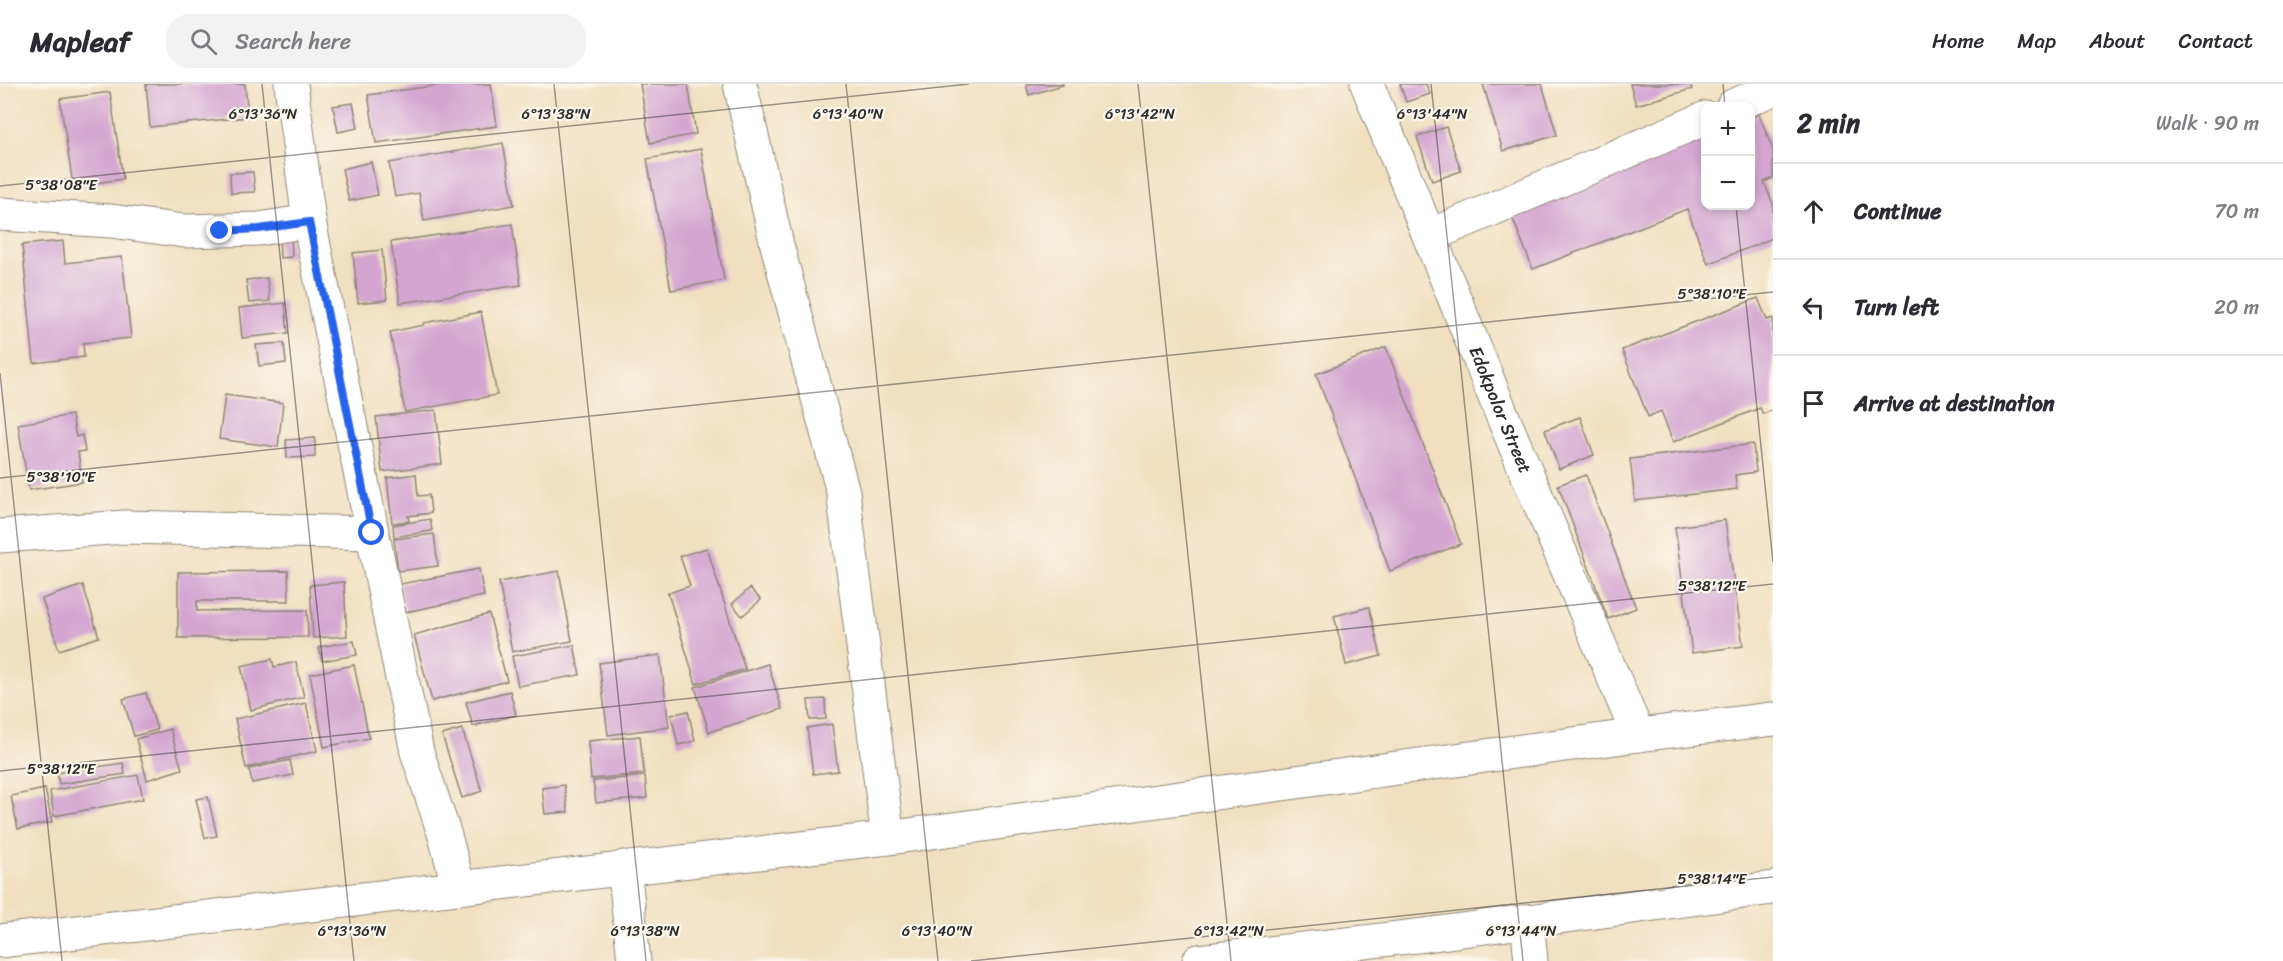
<!DOCTYPE html>
<html lang="en">
<head>
<meta charset="utf-8">
<style>
	:root { --surface:#fff; --page:#f2f2f3; --text:#2b2b33; --muted:#7c7c81; --line:#e1e1e2 }
	body { margin:0; font-family:Sriracha,sans-serif; background:var(--page); color:var(--text) }
	.controls { position:absolute; right:18px; top:18px; display:grid; overflow:hidden; border-radius:12px; box-shadow:0 3px 9px #0003 }
	.controls button { width:54px; height:54px; display:grid; place-items:center; padding:0; border:0; border-bottom:2px solid var(--line); background:var(--surface); color:var(--text); font:30px sans-serif }
	.stop { position:absolute; width:18px; height:18px; margin:-14px; border:4px solid #2563eb; border-radius:50%; background:#fff }
	.stop.end { background:#2563eb; border-color:#fff; box-shadow:0 2px 6px #0008 }
	.list { margin:0; padding:0; list-style:none }
	h2 { display:flex; justify-content:space-between; align-items:center; height:78px; margin:0; padding:0 24px; font-size:26px }
	h2 small { font-size:20px; font-weight:400; color:var(--muted) }
	.list li { display:grid; grid-template-columns:39px 1fr auto; gap:18px; align-items:center; box-sizing:border-box; height:96px; padding:0 24px; border-top:2px solid var(--line) }
	.list b { display:block; font-size:22px; white-space:nowrap }
	.list em { font-size:20px; font-style:normal; color:var(--muted) }
	.icon { flex:none; width:33px; height:33px; fill:none; stroke:currentColor; stroke-width:2; stroke-linecap:round; stroke-linejoin:round }
	.map { position:relative; flex:none; width:1773px; height:877px; overflow:hidden }
	header { display:flex; align-items:center; gap:36px; box-sizing:border-box; height:84px; padding:0 30px; background:var(--surface); border-bottom:2px solid var(--line) }
	header strong { font-size:28px }
	nav { display:flex; gap:33px; margin-inline-start:auto; font-size:21px }
	.search { width:420px; height:54px; background:var(--page); display:flex; align-items:center; gap:15px; box-sizing:border-box; padding:0 21px; border-radius:24px; color:var(--muted); font-size:22px }
	main { display:flex }
	aside { flex:1; background:var(--surface) }
	.map>svg:first-child { display:block }
</style>
</head>
<body>
<header>
<strong>Mapleaf</strong>
<div class="search"><svg class="icon" aria-label="search" viewBox="0 0 24 24"><circle cx="10" cy="10" r="6"/><path d="M15 15l6 6"/></svg>Search here</div>
<nav><a>Home</a><a>Map</a><a>About</a><a>Contact</a></nav>
</header>
<main>
<div class="map">
<svg width="1773" height="877" viewBox="0 0 1773 877">
	<rect width="100%" height="100%" fill="#fbf7ec"/>
	<filter id="ink" filterUnits="userSpaceOnUse"><feTurbulence type="fractalNoise" baseFrequency=".0167" numOctaves="2"/><feDisplacementMap in="SourceGraphic" scale="12" xChannelSelector="R" yChannelSelector="G"/><feConvolveMatrix kernelMatrix="1 2 1 2 8 2 1 2 1" color-interpolation-filters="sRGB"/></filter>
	<filter id="wash" filterUnits="userSpaceOnUse"><feTurbulence type="fractalNoise" baseFrequency=".008" numOctaves="4" result="noise"/><feDisplacementMap in="SourceGraphic" scale="24" xChannelSelector="R" yChannelSelector="G"/><feGaussianBlur stdDeviation="1.35" result="paint"/><feColorMatrix in="noise" values="0 0 0 0 0 0 0 0 0 0 0 0 0 0 0 0 0 1.4 0 .05"/><feComposite in="paint" operator="in"/></filter>
	<g filter="url(#wash)">
		<rect width="100%" height="100%" fill="#f0e0c0"/>
		<g id="blocks">
			<g fill="#d4a5d1">
				<polygon points="146,0 245,0 248,33 150,43"/>
				<polygon points="447,0 491,0 497,42 376,59 368,11"/>
				<polygon points="640,0 688,0 696,50 650,59"/>
				<polygon points="1026,0 1063,0 1063,1 1029,11"/>
				<polygon points="1400,0 1426,0 1430,10 1406,18"/>
				<polygon points="1483,0 1542,0 1557,51 1503,67"/>
				<polygon points="1630,0 1690,0 1692,5 1636,21"/>
				<polygon points="110,8 123,95 73,102 60,15"/>
				<polygon points="353,19 358,44 338,48 333,22"/>
				<polygon points="1759,30 1773,66 1773,94 1764,98 1773,120 1773,154 1708,180 1687,125 1533,185 1510,128 1706,51 1706,122 1750,122 1750,34"/>
				<polygon points="1446,43 1461,87 1432,97 1417,53"/>
				<polygon points="503,59 514,121 424,137 419,109 395,113 389,79"/>
				<polygon points="701,65 724,196 671,206 647,75"/>
				<polygon points="371,78 378,111 349,117 342,85"/>
				<polygon points="253,88 255,108 231,109 230,89"/>
				<polygon points="512,140 521,201 400,219 391,158"/>
				<polygon points="291,149 292,173 280,174 279,150"/>
				<polygon points="63,157 65,179 122,173 131,254 83,259 84,273 34,279 22,161"/>
				<polygon points="382,166 387,216 358,219 353,169"/>
				<polygon points="267,194 270,217 249,219 246,196"/>
				<polygon points="1758,214 1767,236 1773,234 1773,326 1763,330 1760,324 1673,358 1661,327 1648,333 1622,266"/>
				<polygon points="285,219 288,249 242,254 239,224"/>
				<polygon points="481,228 497,311 405,328 390,248 424,241 424,239"/>
				<polygon points="284,259 286,279 259,282 256,261"/>
				<polygon points="1386,263 1461,460 1390,487 1316,290"/>
				<polygon points="225,311 283,319 278,363 219,355"/>
				<polygon points="436,326 442,380 382,388 376,333"/>
				<polygon points="72,331 76,353 82,351 85,367 78,368 82,398 29,406 18,340"/>
				<polygon points="1580,333 1594,371 1559,385 1545,346"/>
				<polygon points="315,354 315,373 287,374 286,356"/>
				<polygon points="1753,360 1756,388 1735,391 1737,405 1635,417 1630,375"/>
				<polygon points="416,390 418,412 429,411 431,429 408,432 409,437 392,439 387,394"/>
				<polygon points="1586,391 1636,524 1608,535 1558,401"/>
				<polygon points="430,435 432,447 394,453 393,441"/>
				<polygon points="1725,436 1743,562 1692,569 1675,443"/>
				<polygon points="434,450 438,482 398,487 394,455"/>
				<polygon points="707,464 745,585 696,600 668,509 690,502 680,472"/>
				<polygon points="479,485 484,512 405,528 400,500"/>
				<polygon points="288,487 289,517 197,517 197,527 307,526 308,553 178,554 178,488"/>
				<polygon points="559,487 572,557 512,568 499,498"/>
				<polygon points="344,498 347,552 313,554 310,501"/>
				<polygon points="83,501 99,553 59,566 42,515"/>
				<polygon points="750,504 761,516 742,532 732,520"/>
				<polygon points="1369,523 1381,572 1346,581 1334,532"/>
				<polygon points="489,530 507,597 432,617 414,551"/>
				<polygon points="354,557 357,571 322,577 319,563"/>
				<polygon points="574,561 580,591 518,602 512,572"/>
				<polygon points="660,571 669,643 608,651 599,579"/>
				<polygon points="272,575 274,583 296,578 304,613 251,626 241,582"/>
				<polygon points="768,580 782,625 709,648 695,603"/>
				<polygon points="354,581 369,654 324,663 310,590"/>
				<polygon points="510,607 516,631 473,642 466,618"/>
				<polygon points="146,609 157,646 134,652 123,615"/>
				<polygon points="825,615 826,635 810,636 808,616"/>
				<polygon points="306,619 317,667 246,684 235,635"/>
				<polygon points="688,627 695,657 678,661 671,631"/>
				<polygon points="832,640 838,687 813,690 807,644"/>
				<polygon points="170,645 182,685 147,696 136,655"/>
				<polygon points="462,645 482,707 462,714 442,651"/>
				<polygon points="640,652 644,690 591,695 588,657"/>
				<polygon points="290,676 293,691 252,699 249,685"/>
				<polygon points="123,679 125,690 59,700 57,689"/>
				<polygon points="138,691 143,715 54,732 50,707"/>
				<polygon points="645,692 647,714 596,719 593,697"/>
				<polygon points="564,701 568,728 545,730 542,704"/>
				<polygon points="45,705 52,738 18,745 11,712"/>
				<polygon points="208,713 217,752 205,754 196,715"/>
			</g>
		</g>
	</g>
	<g filter="url(#ink)">
		<use href="#blocks" fill-opacity="0" stroke="#8e8676" stroke-width="1.5"/>
		<g fill="none" stroke-linecap="round" stroke-linejoin="round">
			<defs>
				<g id="minor">
					<polyline points="291,0 309,137 417,668 445,752 459,804"/>
					<polyline points="740,0 777,161 843,408 888,754"/>
					<path id="s1" d="M1367 0 1505 338 1638 651"/>
					<polyline points="1733,22 1773,5"/>
					<polyline points="0,130 111,137 184,147 259,145 309,137"/>
					<polyline points="1429,152 1706,34"/>
					<polyline points="0,452 125,443 372,449"/>
					<polyline points="1527,837 1531,877"/>
				</g>
				<g id="highway">
					<polyline points="624,783 634,877"/>
					<polyline points="0,857 888,754 1638,651 1773,635"/>
					<polyline points="1199,877 1425,851 1773,804"/>
				</g>
			</defs>
			<use href="#minor" stroke="#8e8676" stroke-width="35"/>
			<use href="#highway" stroke="#8e8676" stroke-width="35"/>
			<use href="#minor" stroke="#fff" stroke-width="33"/>
			<use href="#highway" stroke="#fff" stroke-width="33"/>
		</g>
	</g>
	<g fill="none" stroke-linecap="round" stroke-linejoin="round" filter="url(#ink)">
		<polyline stroke="#2563eb" stroke-width="8" points="220,147 259,145 309,138 372,449"/>
	</g>
	<path fill="none" stroke="#2b2b2b" stroke-width="1.5" stroke-opacity="0.45" d="M262 0 354 877M554 0 646 877M846 0 938 877M1138 0 1231 877M1431 0 1523 877M1723 0 1725 22M0 102 969 0M1736 122 1773 478M0 289 62 877M0 394 1773 208M0 687 1773 500M971 877 1773 793"/>
	<g text-anchor="middle" dominant-baseline="central" stroke-width="4.5" stroke-linejoin="round" paint-order="stroke">
		<g font-size="18" fill="#2b2b2b" stroke="#fbf7ec">
			<text stroke="none"><textPath href="#s1" startOffset="352">Edokpolor Street</textPath></text>
		</g>
	</g>
	<g font-size="15" text-anchor="middle" fill="#2b2b2b" stroke="#fbf7ec" stroke-width="4.5" stroke-linejoin="round" paint-order="stroke">
		<text x="263" y="35">6°13'36"N</text>
		<text x="556" y="35">6°13'38"N</text>
		<text x="848" y="35">6°13'40"N</text>
		<text x="1140" y="35">6°13'42"N</text>
		<text x="1432" y="35">6°13'44"N</text>
		<text x="61" y="106">5°38'08"E</text>
		<text x="1712" y="215">5°38'10"E</text>
		<text x="61" y="398">5°38'10"E</text>
		<text x="1712" y="507">5°38'12"E</text>
		<text x="61" y="690">5°38'12"E</text>
		<text x="1712" y="800">5°38'14"E</text>
		<text x="352" y="852">6°13'36"N</text>
		<text x="645" y="852">6°13'38"N</text>
		<text x="937" y="852">6°13'40"N</text>
		<text x="1229" y="852">6°13'42"N</text>
		<text x="1521" y="852">6°13'44"N</text>
	</g>
</svg>
<div class="controls">
<button>+</button>
<button>−</button>
</div>
<div class="stop" style="left:372px;top:449px"></div>
<div class="stop end" style="left:220px;top:147px"></div>
</div>
<aside>
<h2>2 min<small>Walk · 90 m</small></h2>
<ul class="list">
<li><svg class="icon" aria-label="ahead" viewBox="0 0 24 24"><path d="M12 20V5M6 11l6-6 6 6"/></svg><div><b>Continue</b></div><em>70 m</em></li>
<li><svg class="icon" aria-label="left" viewBox="0 0 24 24"><path d="M17 20v-9H6M10 6l-5 5 5 5"/></svg><div><b>Turn left</b></div><em>20 m</em></li>
<li><svg class="icon" aria-label="arrive" viewBox="0 0 24 24"><path d="M6 21V4h12l-3 4 3 4H6"/></svg><div><b>Arrive at destination</b></div></li>
</ul>
</aside>
</main>
</body>
</html>
